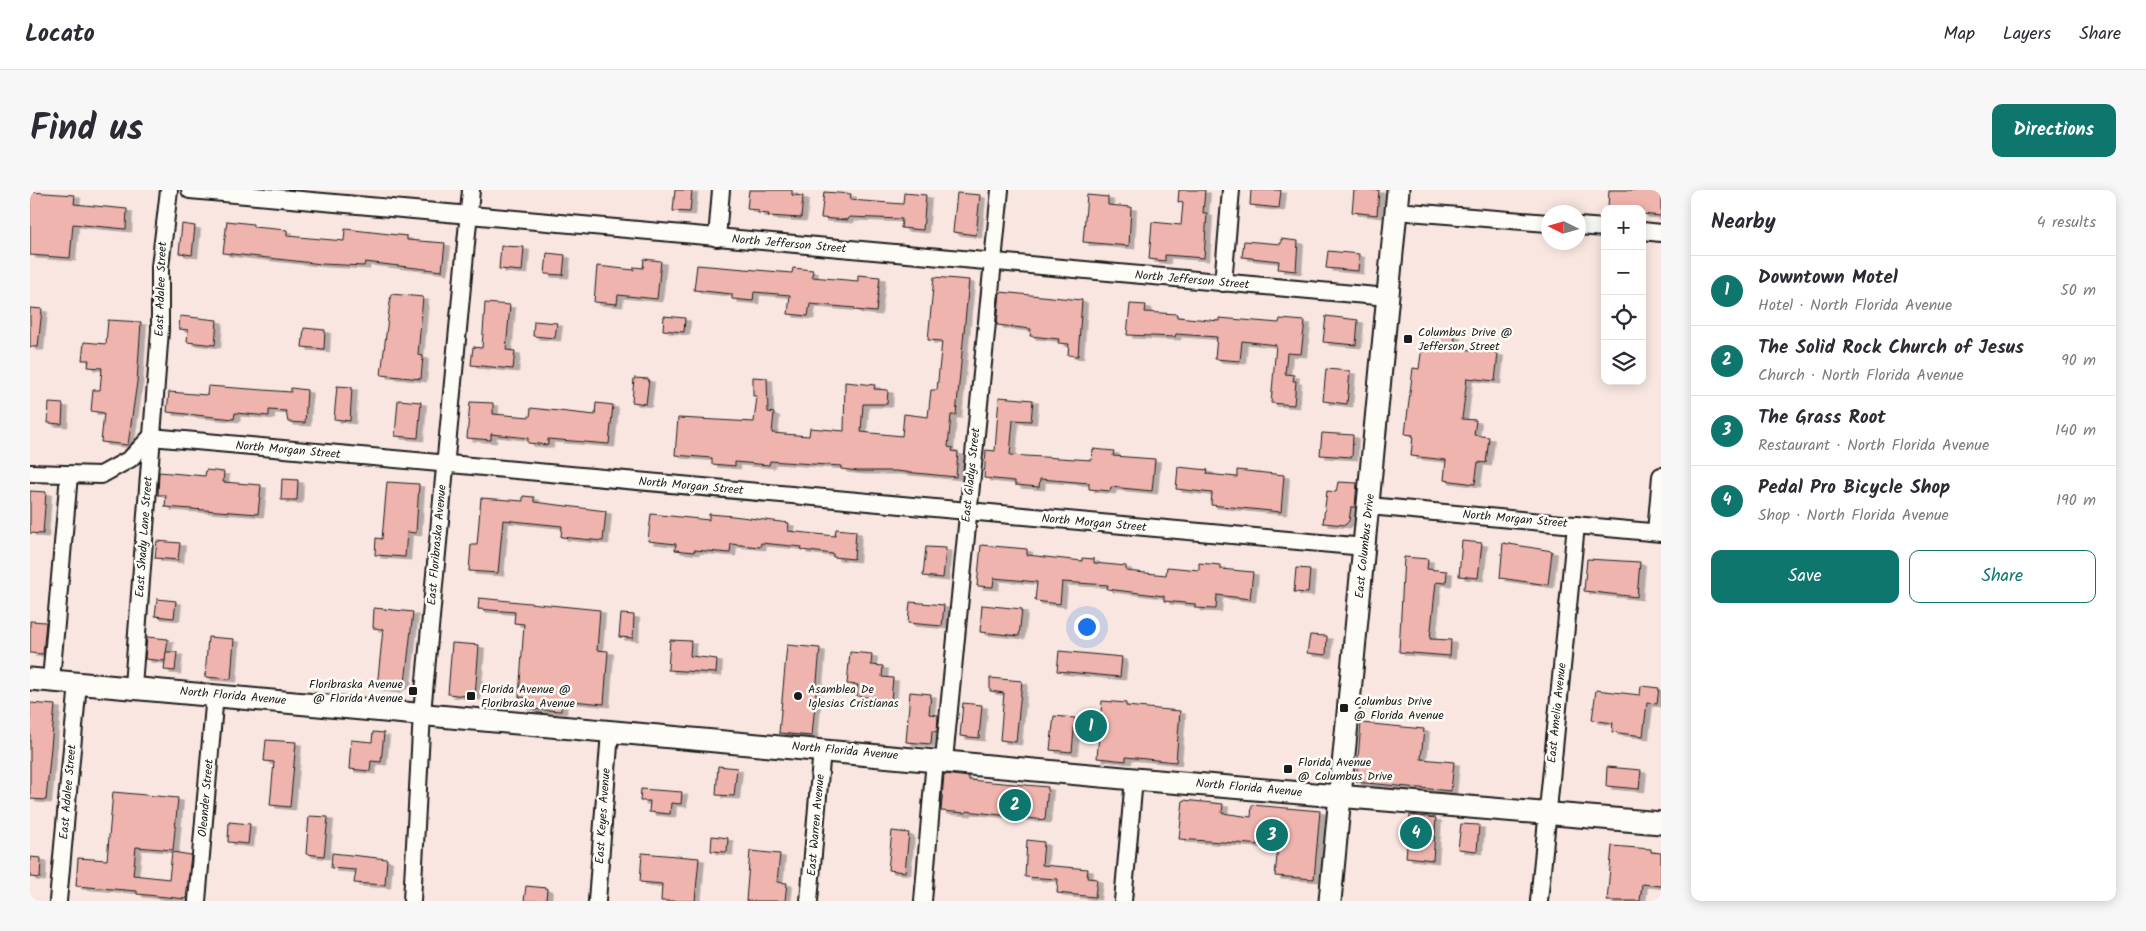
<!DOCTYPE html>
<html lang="en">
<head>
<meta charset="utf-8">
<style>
	:root { --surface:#fff; --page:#f7f7f7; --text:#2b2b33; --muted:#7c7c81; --line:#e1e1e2; --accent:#0f766e }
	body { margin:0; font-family:Kalam,sans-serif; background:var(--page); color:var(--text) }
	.controls { position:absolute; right:15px; top:15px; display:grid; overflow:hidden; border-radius:10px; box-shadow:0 2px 12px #0003 }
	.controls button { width:45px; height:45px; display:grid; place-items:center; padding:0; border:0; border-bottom:1px solid var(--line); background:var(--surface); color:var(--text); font:25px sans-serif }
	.compass { position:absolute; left:1511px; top:15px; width:45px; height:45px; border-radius:50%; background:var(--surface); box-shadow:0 2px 12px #0003; rotate:275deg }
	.you { position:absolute; left:1056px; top:436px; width:18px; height:18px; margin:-12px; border:4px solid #fff; border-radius:50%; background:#1a73e8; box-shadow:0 0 0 8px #1a73e833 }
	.badge { display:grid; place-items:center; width:32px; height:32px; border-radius:50%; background:var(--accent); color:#fff; font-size:16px; font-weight:700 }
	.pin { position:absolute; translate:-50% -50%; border:2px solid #fff; box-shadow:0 1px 5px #0006 }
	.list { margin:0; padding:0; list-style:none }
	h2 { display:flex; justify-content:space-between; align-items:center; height:65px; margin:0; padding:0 20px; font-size:21px }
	h2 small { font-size:16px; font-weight:400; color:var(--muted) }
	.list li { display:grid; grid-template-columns:32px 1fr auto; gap:15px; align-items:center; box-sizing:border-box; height:70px; padding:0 20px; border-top:1px solid var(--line) }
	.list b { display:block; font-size:19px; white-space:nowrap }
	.list p { margin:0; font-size:16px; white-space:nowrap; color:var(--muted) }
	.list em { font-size:16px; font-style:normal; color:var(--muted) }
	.actions { display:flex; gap:10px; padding:15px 20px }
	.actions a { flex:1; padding:11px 0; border:1px solid var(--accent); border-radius:10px; text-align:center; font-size:18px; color:var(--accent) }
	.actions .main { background:var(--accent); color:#fff }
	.icon { flex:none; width:28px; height:28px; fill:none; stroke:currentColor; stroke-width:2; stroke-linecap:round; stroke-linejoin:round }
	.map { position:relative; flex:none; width:1631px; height:711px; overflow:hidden; border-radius:10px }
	header { display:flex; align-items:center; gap:30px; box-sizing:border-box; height:70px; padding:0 25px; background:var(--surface); border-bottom:1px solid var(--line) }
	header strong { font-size:24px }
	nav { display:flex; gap:28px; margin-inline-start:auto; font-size:18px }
	.intro { display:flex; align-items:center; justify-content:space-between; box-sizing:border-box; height:120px; padding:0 30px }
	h1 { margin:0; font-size:35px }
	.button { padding:12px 22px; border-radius:10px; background:var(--accent); color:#fff; font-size:18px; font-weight:700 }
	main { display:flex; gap:30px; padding:0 30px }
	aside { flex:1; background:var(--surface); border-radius:10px; box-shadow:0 2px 12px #0003 }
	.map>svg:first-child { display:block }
</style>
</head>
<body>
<header>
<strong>Locato</strong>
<nav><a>Map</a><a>Layers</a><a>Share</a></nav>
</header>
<div class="intro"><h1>Find us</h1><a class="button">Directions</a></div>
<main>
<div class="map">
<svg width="1631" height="711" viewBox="0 0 1631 711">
	<defs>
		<filter id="shadow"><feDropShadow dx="5.5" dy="3" stdDeviation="0" flood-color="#0004"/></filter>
	</defs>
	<rect width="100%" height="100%" fill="#f9e6e1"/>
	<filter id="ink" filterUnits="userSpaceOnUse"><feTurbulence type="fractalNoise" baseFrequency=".02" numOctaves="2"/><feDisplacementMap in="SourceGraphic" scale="10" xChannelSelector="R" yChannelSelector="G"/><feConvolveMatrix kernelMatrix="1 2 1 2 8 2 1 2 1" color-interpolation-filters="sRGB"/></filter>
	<g filter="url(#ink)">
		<g fill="#efb4ad" stroke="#1c1c1c" filter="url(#shadow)">
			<polygon points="645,0 662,0 660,22 643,21"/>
			<polygon points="719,0 762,0 762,5 773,6 771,28 738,26 739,24 728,23 728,20 717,19"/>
			<polygon points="1149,0 1175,0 1173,23 1177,23 1174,68 1135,65 1135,71 1119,69 1122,32 1151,35 1153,13 1148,12"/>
			<polygon points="1221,0 1251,0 1249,18 1220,15"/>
			<polygon points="1324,0 1349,0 1347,25 1322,22"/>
			<polygon points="1579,0 1631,0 1631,26 1612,24 1612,19 1578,19"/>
			<polygon points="0,2 45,5 44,14 97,19 96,39 43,34 40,68 0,65"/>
			<polygon points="794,2 821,4 820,10 873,14 874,3 896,5 893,40 871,38 872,29 819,27 818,30 791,28"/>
			<polygon points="927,3 950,5 946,45 923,42"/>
			<polygon points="1057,5 1078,7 1078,15 1101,17 1099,56 1053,52"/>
			<polygon points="197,31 223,34 223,37 257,40 257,46 314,51 315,39 377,46 377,50 415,53 412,81 335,72 334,76 292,74 193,63"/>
			<polygon points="152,34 165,36 162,65 149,63"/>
			<polygon points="1251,49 1268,51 1266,81 1248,79 1249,71 1212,67 1214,51 1251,54"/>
			<polygon points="471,56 494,57 492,81 469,79"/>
			<polygon points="1298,61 1329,64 1328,81 1296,78"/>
			<polygon points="517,63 535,65 533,85 515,84"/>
			<polygon points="614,69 631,71 627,109 588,105 587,114 564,112 567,76 604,80 604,77 613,78"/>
			<polygon points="667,75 762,83 763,78 783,80 782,87 828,91 828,85 850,87 846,122 825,120 825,118 780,114 778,126 758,124 760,105 724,102 723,111 702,109 702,104 664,100"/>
			<polygon points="904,87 939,90 926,225 921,225 918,257 923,258 922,261 928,262 926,287 865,281 828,281 811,279 811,276 740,271 739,275 705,272 705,276 682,274 682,268 645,265 648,228 724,232 727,206 723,206 723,187 737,188 738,222 744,223 742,243 779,246 780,238 814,241 815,192 845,195 844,199 858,200 857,214 833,214 831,242 872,246 874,224 898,227 901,200 907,200 912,151 898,150"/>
			<polygon points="970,102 1052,110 1048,166 1038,165 1039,154 1028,153 1029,149 1000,146 1001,139 967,135"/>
			<polygon points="361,104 393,107 388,165 393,166 391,189 351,185"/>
			<polygon points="455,113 480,115 476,160 485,161 483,179 441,175 443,157 452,158"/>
			<polygon points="1100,114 1116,115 1115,122 1147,124 1147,127 1189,131 1189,128 1249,133 1250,129 1275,131 1271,164 1257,163 1255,184 1264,185 1263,191 1266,191 1264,215 1241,213 1246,155 1212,151 1210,171 1185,169 1187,147 1146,144 1145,147 1097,145"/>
			<polygon points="0,118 12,119 8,157 0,157"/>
			<polygon points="150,126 187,130 185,155 157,152 158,140 149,139"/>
			<polygon points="634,126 655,128 654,142 633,140"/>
			<polygon points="1296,126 1328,130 1326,155 1293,152"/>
			<polygon points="78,130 111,132 107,192 98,255 71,252 74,223 61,221 63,200 70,200 72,178 58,177 59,170 52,170 54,152 76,154"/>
			<polygon points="504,131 527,133 525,148 503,146"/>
			<polygon points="274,138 295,140 294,159 272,157"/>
			<polygon points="1404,143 1425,145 1424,158 1468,163 1465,191 1437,188 1432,229 1446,230 1444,245 1459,247 1456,273 1448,272 1445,294 1414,290 1416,270 1381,266 1383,245 1375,244 1383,178 1389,179 1392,156 1402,157"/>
			<polygon points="1296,179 1320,181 1317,214 1293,211"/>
			<polygon points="604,188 619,189 616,214 602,212"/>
			<polygon points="178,196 261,202 261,198 277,200 275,233 258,232 256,221 239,220 239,226 205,223 204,229 137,222 139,202 177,205"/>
			<polygon points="307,196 322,197 320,231 304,229"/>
			<polygon points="969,207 1003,210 1001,231 983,230 980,265 1062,270 1063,259 1084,261 1083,266 1125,269 1122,301 1081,297 1080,301 1059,299 1059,293 1010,289 1009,297 985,295 985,291 954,288 956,260 965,261"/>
			<polygon points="368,210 391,212 388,248 365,246"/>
			<polygon points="440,212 463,213 463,224 500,227 501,218 565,225 566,213 583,215 579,254 518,249 518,255 498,253 498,248 461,244 461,250 437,248"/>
			<polygon points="19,213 33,214 32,234 18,233"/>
			<polygon points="1292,243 1323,245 1322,267 1290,265"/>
			<polygon points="1148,277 1178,280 1177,284 1207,287 1207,280 1254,285 1251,322 1181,315 1182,303 1146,299"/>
			<polygon points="176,280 194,282 193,292 231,295 228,324 135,317 136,305 128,305 129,282 175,286"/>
			<polygon points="252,289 268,290 267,310 251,310"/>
			<polygon points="357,292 389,294 386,343 377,342 375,367 345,365 346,348 352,349"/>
			<polygon points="1308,292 1327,293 1325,317 1321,317 1319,331 1315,335 1293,333 1297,301 1306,302"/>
			<polygon points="0,301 16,302 13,344 0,343"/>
			<polygon points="493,306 504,307 504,312 576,321 573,351 531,347 532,336 473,330 468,383 439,381 441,355 447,355 451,308 493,311"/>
			<polygon points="621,324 679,330 679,324 703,326 759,333 758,341 805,346 806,339 826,341 824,369 803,367 803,364 771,360 772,357 731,353 730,357 701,354 700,363 664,360 664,362 645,360 646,354 618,351"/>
			<polygon points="127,351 150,353 148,370 125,368"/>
			<polygon points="1432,351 1452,353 1448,388 1429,386"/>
			<polygon points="1473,353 1522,361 1518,395 1470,388"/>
			<polygon points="951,355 997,359 997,365 1052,371 1052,368 1064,369 1064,373 1096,376 1096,381 1136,385 1137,377 1169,380 1169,373 1190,375 1190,379 1223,382 1220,409 1187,405 1186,419 1165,418 1165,414 1134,411 1134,406 1077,399 1078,395 1032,392 1030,414 1005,411 1007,392 964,388 963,397 947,396"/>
			<polygon points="896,357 916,358 913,388 893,386"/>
			<polygon points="1374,367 1398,369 1397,379 1417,381 1416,393 1406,392 1400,449 1421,450 1420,466 1369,462"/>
			<polygon points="1557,369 1610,372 1607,407 1554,401"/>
			<polygon points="1266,378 1280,379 1278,403 1264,402"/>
			<polygon points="449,408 570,420 567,460 578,461 574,514 532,510 531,521 498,519 500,508 489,507 494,434 484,433 485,422 448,419"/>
			<polygon points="127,409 146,411 144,428 125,426"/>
			<polygon points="880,412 914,415 912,436 878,433"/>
			<polygon points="952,415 992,419 989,446 950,442"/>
			<polygon points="344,418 383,422 375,493 364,500 347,498 353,439 343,438"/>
			<polygon points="591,424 604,425 603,448 589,447"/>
			<polygon points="0,431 16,432 13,464 0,463"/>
			<polygon points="1280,445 1297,446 1296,465 1277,463"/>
			<polygon points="117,447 138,449 135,471 115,469"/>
			<polygon points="178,447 204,449 201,489 175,487"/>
			<polygon points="640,450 661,451 660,466 687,469 686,483 638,480"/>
			<polygon points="422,453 449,455 445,507 418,504"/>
			<polygon points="757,455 790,458 782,546 749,543"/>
			<polygon points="1029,461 1092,467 1090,487 1027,481"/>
			<polygon points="136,462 147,462 145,481 134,480"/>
			<polygon points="820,462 842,464 841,475 853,476 852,487 863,488 861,510 827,506 828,495 817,494"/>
			<polygon points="960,488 992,491 986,552 970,550 974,503 960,501"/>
			<polygon points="1611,496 1629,498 1627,514 1617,513 1613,546 1582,542 1583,533 1562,530 1566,500 1610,505"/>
			<polygon points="880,502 901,504 899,524 908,525 907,542 902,541 901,554 876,552"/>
			<polygon points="1072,511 1096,513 1096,516 1150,521 1146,572 1096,567 1096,571 1067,568"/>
			<polygon points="0,513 25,515 16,610 0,609"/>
			<polygon points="933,513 952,515 949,548 930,546"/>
			<polygon points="1024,526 1045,528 1042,562 1020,560"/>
			<polygon points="1331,533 1394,539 1391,569 1424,572 1421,601 1326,592"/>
			<polygon points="343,542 354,543 351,572 341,571 340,581 319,579 321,550 342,552"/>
			<polygon points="236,550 266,552 260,617 240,615 244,572 234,571"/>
			<polygon points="688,576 707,578 704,606 686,605"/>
			<polygon points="1577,577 1611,580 1609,599 1576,596"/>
			<polygon points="914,584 939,587 939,590 1018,597 1015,630 936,621 936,623 911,621"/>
			<polygon points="611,599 652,602 651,614 641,613 640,624 619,622 620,611 610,611"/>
			<polygon points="83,602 148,608 143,660 106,657 103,685 139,689 142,662 161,665 156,709 107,704 107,701 46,696 48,668 77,670"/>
			<polygon points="1153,610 1193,614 1192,623 1221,627 1222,615 1290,621 1284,689 1245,686 1248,656 1149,649"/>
			<polygon points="1380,625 1406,628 1403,670 1376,667"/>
			<polygon points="279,626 298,627 294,666 276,664"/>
			<polygon points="199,632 220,634 218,654 198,652"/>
			<polygon points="1431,634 1449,635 1447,661 1428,659"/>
			<polygon points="862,641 879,643 875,682 858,680"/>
			<polygon points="682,646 698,648 697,662 681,661"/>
			<polygon points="997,650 1014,652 1012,675 1058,679 1057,688 1067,689 1065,707 1027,703 1028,689 995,687"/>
			<polygon points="1582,656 1621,659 1621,662 1631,663 1631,696 1612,694 1610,711 1577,711"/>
			<polygon points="720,661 750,664 747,692 757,693 755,711 716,711"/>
			<polygon points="302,663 357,669 355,695 324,693 326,680 301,678"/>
			<polygon points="612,663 669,668 665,711 631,711 632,694 610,692"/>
			<polygon points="0,667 11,668 10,688 0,687"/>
			<polygon points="496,696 517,698 516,711 494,711"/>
		</g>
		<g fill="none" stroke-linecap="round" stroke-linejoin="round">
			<defs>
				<g id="minor">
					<polyline points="160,0 1358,107"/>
					<polyline points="1366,21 1518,33"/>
					<polyline points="1548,36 1575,38"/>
					<polyline points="1612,41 1631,43"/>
					<polyline points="687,48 691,0"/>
					<polyline points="1193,93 1201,0"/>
					<polyline points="121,247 1335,357"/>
					<polyline points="0,283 71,285 100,269 121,247"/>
					<polyline points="1339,316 1631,343"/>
					<polyline points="1626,342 1631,286"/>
					<polyline points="21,490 39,285"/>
					<polyline points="103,496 130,140 130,77 139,0"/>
					<polyline points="914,570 970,0"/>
					<polyline points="28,711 48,493"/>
					<polyline points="167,711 185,504"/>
					<polyline points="382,711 392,523 441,0"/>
					<polyline points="567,711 580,542"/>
					<polyline points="779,711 792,559"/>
					<polyline points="893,711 905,570"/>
					<polyline points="1093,711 1104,589"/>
					<polyline points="1509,711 1546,335"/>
				</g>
				<g id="major">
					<polyline points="0,489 1104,589 1631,633"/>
					<polyline points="1300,711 1368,0"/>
				</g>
			</defs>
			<use href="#minor" stroke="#1c1c1c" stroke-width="20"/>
			<use href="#major" stroke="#1c1c1c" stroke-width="25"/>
			<use href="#minor" stroke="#fdfcf7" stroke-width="16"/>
			<use href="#major" stroke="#fdfcf7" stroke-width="21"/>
		</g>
	</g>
	<g fill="#1c1c1c" stroke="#fdfcf7" stroke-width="2">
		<rect x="1373" y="144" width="10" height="10" rx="2.5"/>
		<rect x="378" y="496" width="10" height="10" rx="2.5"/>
		<rect x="436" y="501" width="10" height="10" rx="2.5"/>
		<circle cx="768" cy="506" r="5"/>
		<rect x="1309" y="513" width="10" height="10" rx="2.5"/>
		<rect x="1253" y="574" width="10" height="10" rx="2.5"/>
	</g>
	<g text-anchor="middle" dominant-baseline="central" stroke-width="5" stroke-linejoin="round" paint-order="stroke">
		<g font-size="12" fill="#1c1c1c" stroke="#fdfcf7">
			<text transform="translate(759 54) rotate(5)">North Jefferson Street</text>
			<text transform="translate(1162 90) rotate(5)">North Jefferson Street</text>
			<text transform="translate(131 99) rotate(-88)">East Adalee Street</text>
			<text transform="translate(258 260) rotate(5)">North Morgan Street</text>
			<text transform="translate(941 285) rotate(-84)">East Gladys Street</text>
			<text transform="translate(661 296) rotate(5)">North Morgan Street</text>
			<text transform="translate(1485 329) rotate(5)">North Morgan Street</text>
			<text transform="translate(1064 333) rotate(5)">North Morgan Street</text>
			<text transform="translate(114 347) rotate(-86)">East Shady Lane Street</text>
			<text transform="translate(407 355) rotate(-85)">East Floribraska Avenue</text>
			<text transform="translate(1335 356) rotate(-84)">East Columbus Drive</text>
			<text transform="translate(203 506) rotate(5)">North Florida Avenue</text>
			<text transform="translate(1527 523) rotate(-84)">East Amelia Avenue</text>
			<text transform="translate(815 561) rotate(5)">North Florida Avenue</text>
			<text transform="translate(1219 598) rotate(5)">North Florida Avenue</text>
			<text transform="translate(38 602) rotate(-85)">East Adalee Street</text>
			<text transform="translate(176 608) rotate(-85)">Oleander Street</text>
			<text transform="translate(573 626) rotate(-86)">East Keyes Avenue</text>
			<text transform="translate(786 635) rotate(-85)">East Warren Avenue</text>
		</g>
		<g font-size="12" fill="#1c1c1c" stroke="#fdfcf7" text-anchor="start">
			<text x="1388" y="142">Columbus Drive @<tspan x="1388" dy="14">Jefferson Street</tspan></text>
			<text x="373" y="494" text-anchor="end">Floribraska Avenue<tspan x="373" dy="14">@ Florida Avenue</tspan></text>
			<text x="451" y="499">Florida Avenue @<tspan x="451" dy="14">Floribraska Avenue</tspan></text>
			<text x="778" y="499">Asamblea De<tspan x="778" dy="14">Iglesias Cristianas</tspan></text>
			<text x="1324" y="511">Columbus Drive<tspan x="1324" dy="14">@ Florida Avenue</tspan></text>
			<text x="1268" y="572">Florida Avenue<tspan x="1268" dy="14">@ Columbus Drive</tspan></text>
		</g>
	</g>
</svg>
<div class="controls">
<button>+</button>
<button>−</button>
<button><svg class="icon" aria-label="locate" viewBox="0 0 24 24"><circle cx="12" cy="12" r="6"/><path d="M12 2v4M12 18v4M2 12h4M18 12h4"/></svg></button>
<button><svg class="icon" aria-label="layers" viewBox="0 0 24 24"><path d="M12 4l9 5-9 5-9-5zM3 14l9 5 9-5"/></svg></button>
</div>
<svg class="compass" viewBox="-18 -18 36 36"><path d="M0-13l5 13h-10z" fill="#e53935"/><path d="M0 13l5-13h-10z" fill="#7c7c81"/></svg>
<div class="you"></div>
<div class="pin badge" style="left:1061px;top:536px">1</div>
<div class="pin badge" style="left:985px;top:615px">2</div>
<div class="pin badge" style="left:1242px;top:645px">3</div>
<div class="pin badge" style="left:1386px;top:643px">4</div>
</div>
<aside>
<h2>Nearby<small>4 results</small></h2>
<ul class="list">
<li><span class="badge">1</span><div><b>Downtown Motel</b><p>Hotel · North Florida Avenue</p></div><em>50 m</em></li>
<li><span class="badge">2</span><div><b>The Solid Rock Church of Jesus</b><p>Church · North Florida Avenue</p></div><em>90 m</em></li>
<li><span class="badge">3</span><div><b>The Grass Root</b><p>Restaurant · North Florida Avenue</p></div><em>140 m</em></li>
<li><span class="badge">4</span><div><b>Pedal Pro Bicycle Shop</b><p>Shop · North Florida Avenue</p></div><em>190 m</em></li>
</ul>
<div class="actions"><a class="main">Save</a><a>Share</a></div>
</aside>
</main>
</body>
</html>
